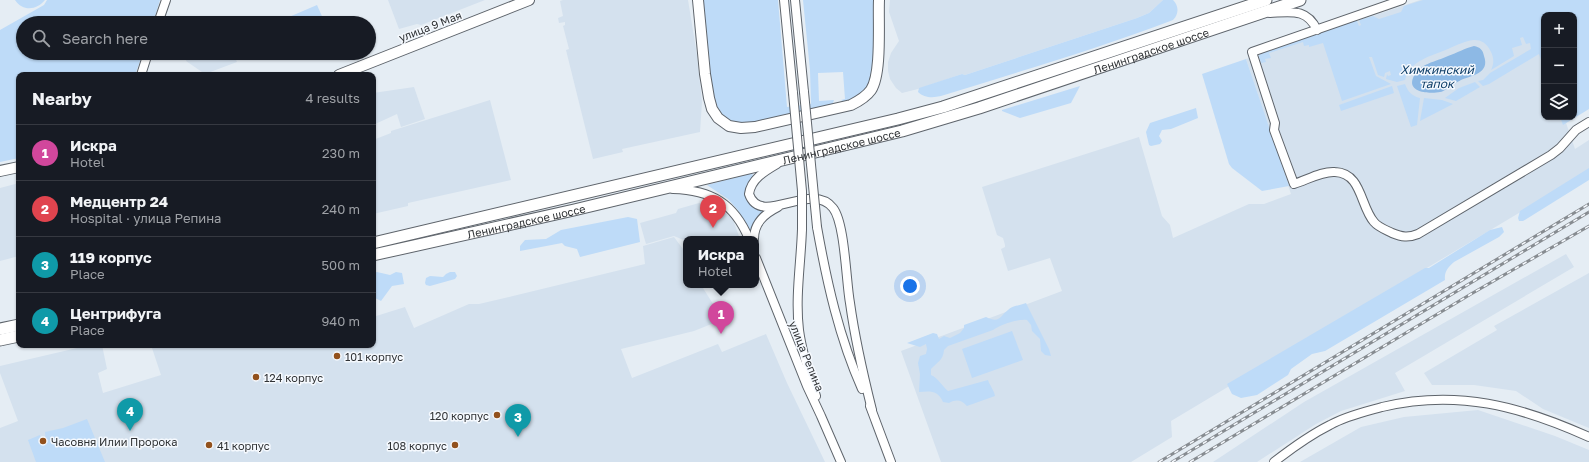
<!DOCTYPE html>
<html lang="en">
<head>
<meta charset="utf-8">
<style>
	:root { --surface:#171b24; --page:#20242c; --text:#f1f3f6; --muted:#9ea1a6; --line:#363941; --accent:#0f766e }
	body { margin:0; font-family:"Golos Text",sans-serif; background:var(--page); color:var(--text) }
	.controls { position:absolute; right:12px; top:12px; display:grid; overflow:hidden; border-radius:8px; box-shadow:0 1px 3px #0004 }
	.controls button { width:36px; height:36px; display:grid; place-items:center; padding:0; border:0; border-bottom:1px solid var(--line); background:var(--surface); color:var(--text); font:20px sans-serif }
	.you { position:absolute; left:910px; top:286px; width:14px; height:14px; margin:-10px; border:3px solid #fff; border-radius:50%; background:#1a73e8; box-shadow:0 0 0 6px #1a73e833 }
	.badge { display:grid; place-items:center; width:26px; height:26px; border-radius:50%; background:var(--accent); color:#fff; font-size:13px; font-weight:700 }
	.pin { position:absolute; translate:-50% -33px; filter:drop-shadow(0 1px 2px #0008) }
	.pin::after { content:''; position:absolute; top:21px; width:14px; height:12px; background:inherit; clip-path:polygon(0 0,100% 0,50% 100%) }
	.popup { position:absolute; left:683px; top:236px; width:76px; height:52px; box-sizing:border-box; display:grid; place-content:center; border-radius:8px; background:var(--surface); filter:drop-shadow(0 1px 3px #0005); font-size:13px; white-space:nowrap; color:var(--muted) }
	.popup b { font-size:15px; color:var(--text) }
	.popup::after { content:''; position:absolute; left:50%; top:100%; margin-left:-8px; border:8px solid transparent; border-top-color:var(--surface) }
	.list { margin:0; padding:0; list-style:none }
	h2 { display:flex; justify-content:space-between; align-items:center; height:52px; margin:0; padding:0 16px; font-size:17px }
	h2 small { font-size:13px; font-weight:400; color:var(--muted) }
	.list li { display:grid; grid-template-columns:26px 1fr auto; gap:12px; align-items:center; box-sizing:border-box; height:56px; padding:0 16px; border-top:1px solid var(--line) }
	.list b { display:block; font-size:15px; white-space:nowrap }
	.list p { margin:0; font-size:13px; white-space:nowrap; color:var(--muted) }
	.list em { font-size:13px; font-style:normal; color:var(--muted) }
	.icon { flex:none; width:22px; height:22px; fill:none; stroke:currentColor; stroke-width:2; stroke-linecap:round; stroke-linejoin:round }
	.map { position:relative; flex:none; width:1589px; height:462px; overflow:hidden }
	.search { position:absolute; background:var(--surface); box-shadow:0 1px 3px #0004; left:16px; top:16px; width:360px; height:44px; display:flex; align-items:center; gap:10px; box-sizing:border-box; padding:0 14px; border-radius:22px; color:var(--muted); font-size:15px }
	.panel { position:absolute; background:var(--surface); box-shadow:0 1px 3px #0004; left:16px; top:72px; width:360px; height:276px; border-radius:8px }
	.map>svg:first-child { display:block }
</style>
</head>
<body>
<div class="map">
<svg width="1589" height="462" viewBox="0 0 1589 462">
	<rect width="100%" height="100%" fill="#e5edf4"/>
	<g fill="#d4e1ee">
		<polygon points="388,0 485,0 421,25 417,24 399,29"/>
		<polygon points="563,0 688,0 697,55 702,102 700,132 622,149 623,152 593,159 566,50 569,49 563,26 565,25 565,22 559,23 558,18 563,16 560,1"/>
		<polygon points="890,0 1163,0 1149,13 1137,18 965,75 962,74 918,89 902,93 896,88 890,79 888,71 888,62 891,53 899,41 889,12"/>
		<polygon points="1420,0 1478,0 1528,8 1544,56 1544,117 1564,117 1575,149 1589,140 1589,171 1171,421 1172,437 1131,462 941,462 901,351 1062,291 1050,258 1008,271 1001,249 1005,247 1005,245 1003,238 997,235 982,187 1139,137 1162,216 1170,225 1173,238 1249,204 1264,204 1291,194 1246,59"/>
		<polygon points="189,53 233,53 237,62 205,74 186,61"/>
		<polygon points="414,87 425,119 401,127 397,114 373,125 373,93"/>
		<polygon points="490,100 511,180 408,203 408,206 373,214 373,140 391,133 391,131"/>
		<polygon points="19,183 19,256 0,261 0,188"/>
		<polygon points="699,203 725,213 732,217 740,239 686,239 686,241 674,236 646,244 640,223 676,213 678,209"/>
		<polygon points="674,237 683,249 686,258 686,285 701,285 715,307 719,321 694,331 621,349 632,378 718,344 722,352 766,334 787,383 825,462 0,462 0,428 18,421 0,373 0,366 90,345 102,345 107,369 98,373 103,393 161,375 151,345 373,345 373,317 405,307 414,328 469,304 479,304 513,296 645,264 643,246"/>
		<polygon points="1566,254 1574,267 1395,373 1405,391 1341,411 1316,424 1257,462 1213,462 1304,402"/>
		<polygon points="1589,273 1589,428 1543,409 1516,391 1474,385 1432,385 1424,373 1497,330 1494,326"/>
		<polygon points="1478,410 1555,436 1589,450 1589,462 1300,462 1361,427 1404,417"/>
	</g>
	<g fill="#bedbf8">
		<path d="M15 0H45C37 10 23 12 15 0Z"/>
		<polygon points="47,0 160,0 153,23 23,23 23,53 143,53 135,75 19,75 19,158 0,162 0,30 44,5"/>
		<path d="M703 0H778L787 107 811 104 810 70 803 0H875C874 18 876 73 868 87 863 96 855 99 846 103L841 100 845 99 843 72 818 73 819 101 834 100 832 106 747 124C736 124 727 122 720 113 710 99 706 21 703 0Z"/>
		<path d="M1163 0H1173C1179 6 1179 14 1173 20 1097 49 1018 72 941 96 933 98 924 98 918 92L919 88 962 74 965 75 1137 18 1149 13Z"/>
		<path d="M1423 0H1589V109L1563 125 1560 117H1574V15H1544V68L1539 54 1489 84 1483 86 1478 81 1483 80 1490 73 1531 49 1530 43 1526 44 1523 37 1520 38 1522 45 1512 48 1514 56 1491 70C1494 64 1494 58 1491 52 1481 31 1463 43 1448 49 1432 56 1410 60 1405 80L1397 82 1386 79 1387 74 1388 76 1391 75 1390 71 1385 73 1384 77 1378 75 1372 57H1369L1376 76 1391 84 1342 101 1323 43 1309 47V45L1304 46 1303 42 1269 53 1271 58 1265 59 1266 62 1261 63 1259 56 1260 53 1356 19 1359 26 1361 25 1359 20 1373 16 1379 19 1401 12 1404 6Z"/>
		<polygon points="317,5 325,23 298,23 289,17"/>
		<polygon points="1246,59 1289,186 1262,191 1232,168 1229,164 1202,74"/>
		<polygon points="1475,82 1480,87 1456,101 1445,98 1459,88"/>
		<path d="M1405 84C1408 92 1412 96 1420 98L1417 125 1411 127 1397 86Z"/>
		<polygon points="1080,86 1071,103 1020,118 1002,111 1002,110"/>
		<polygon points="1392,86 1394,93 1341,111 1339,105"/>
		<polygon points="1424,98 1442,100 1453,104 1420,121"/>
		<polygon points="1196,108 1198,118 1171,129 1162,130 1159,136 1162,141 1160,144 1151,146 1149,145 1146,132 1150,123"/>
		<polygon points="1589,168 1589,180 1523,221 1519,221 1518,218 1520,211"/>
		<path d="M752 173 753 176C745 185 745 198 752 207L765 211 751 232 737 209 728 199 707 185Z"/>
		<polygon points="628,217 637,219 640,242 580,257 577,249 565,246 562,243 520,251 520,246 525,240 546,239 561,230"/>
		<path d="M1502 227 1504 232 1499 237 1454 262C1448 267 1444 272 1445 280L1325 351 1312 354 1291 369 1288 375 1257 395 1241 398 1232 394 1227 384 1425 268H1429L1490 230Z"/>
		<polygon points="377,272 390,275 396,272 402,273 404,284 392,286 381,301 373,297 373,273"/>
		<polygon points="450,272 455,272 457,276 455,279 430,286 426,285 425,283 426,278 430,276 443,277 446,274"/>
		<path d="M1026 303 1049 349 1051 356 1045 355 1041 351 1040 339 1032 331 1031 325 1027 320C1017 319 1001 324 993 330L948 346 944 350C943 361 937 362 931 369V375C938 378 942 386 948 391L988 380C990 386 994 390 995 396L967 406C961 400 957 399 949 403L943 402C938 390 930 391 919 392L920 374 918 363 920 356 926 354 927 349 926 344 920 347 907 343 933 333 937 334 939 339 944 336 950 338 960 333 964 328V325L986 317C1000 324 1000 316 1008 310 1012 306 1021 305 1026 303Z"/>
		<polygon points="1012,331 1023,360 972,378 962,349"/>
		<polygon points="87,419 105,462 36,462 28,440 40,435 41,444 46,444 45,432 63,428"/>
	</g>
	<path fill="#8db9e5" d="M1474 46C1480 47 1483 50 1484 56 1490 73 1473 75 1461 80 1457 82 1452 86 1448 88 1445 90 1442 92 1440 92 1431 94 1407 93 1413 78 1419 63 1436 62 1448 56 1457 53 1465 48 1474 46Z"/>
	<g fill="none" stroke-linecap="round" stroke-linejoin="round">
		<defs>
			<g id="minor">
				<polyline points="784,0 793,93"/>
				<polyline points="795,0 804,92"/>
				<path d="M1402 0 1252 52 1275 123 1274 130 1294 184C1307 180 1322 171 1335 172 1362 173 1360 206 1374 222 1378 227 1386 230 1392 233 1402 237 1408 238 1418 234L1551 155 1560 148 1576 130 1589 122"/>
				<path d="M1270 13C1291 12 1307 8 1317 30"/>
				<polyline points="158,23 166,0"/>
				<polyline points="141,75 148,53"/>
				<path d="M777 164C765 171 751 179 749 194 761 228 811 180 833 208 845 223 846 281 850 303 855 339 863 374 872 410"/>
				<path d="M673 189C711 190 734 203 749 239"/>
				<path d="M817 227C827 283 839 337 862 389"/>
				<path d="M802 229C801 262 795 297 799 330 802 353 809 374 816 396"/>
				<path d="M754 239C754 223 764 214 778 207"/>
				<polyline points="756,258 807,386 821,416 841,462"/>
				<polyline points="870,406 891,462"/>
				<path d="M1274 462C1292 448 1310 435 1330 425 1346 416 1364 412 1382 407 1457 389 1520 406 1589 437"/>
			</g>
			<g id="major">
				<path d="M698 0 705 74 709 98 712 109 718 118 729 126 741 128 755 127 851 105C859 101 866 97 871 90 882 73 878 22 879 0"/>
				<polyline points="339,75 529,0"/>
				<polyline points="0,171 19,167"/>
			</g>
			<g id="highway">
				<polyline points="373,243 898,119 943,107 1266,0"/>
				<path id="s1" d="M373 255 574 210 902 131 979 108 1300 0"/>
				<polyline points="0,329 19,325"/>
				<polyline points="0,340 19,336"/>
			</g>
		</defs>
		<use href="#minor" stroke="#5e646b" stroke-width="10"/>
		<use href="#major" stroke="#5e646b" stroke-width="12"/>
		<use href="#highway" stroke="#5e646b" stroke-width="13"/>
		<use href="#minor" stroke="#fff" stroke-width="8"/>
		<use href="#major" stroke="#fff" stroke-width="10"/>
		<use href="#highway" stroke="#fff" stroke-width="11"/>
		<defs>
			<g id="rail">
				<polyline points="1159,462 1589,204"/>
				<polyline points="1172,462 1589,212"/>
				<polyline points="1190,462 1471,294 1589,226"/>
			</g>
		</defs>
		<use href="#rail" stroke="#878c91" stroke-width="3"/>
		<use href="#rail" stroke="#f5f9fe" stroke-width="1.5" stroke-dasharray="4.5" stroke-linecap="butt"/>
		<defs>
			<g id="minor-bridge">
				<polyline points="804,92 817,227"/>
				<polyline points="793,93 802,191 802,229"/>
			</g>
		</defs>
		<use href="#minor-bridge" stroke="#5e646b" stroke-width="10" stroke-linecap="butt"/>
		<use href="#minor-bridge" stroke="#fff" stroke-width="8"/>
	</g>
	<g fill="#92511d" stroke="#f5f9fe" stroke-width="1.5">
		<circle cx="337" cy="356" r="4"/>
		<circle cx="256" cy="377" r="4"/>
		<circle cx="497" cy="415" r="4"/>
		<circle cx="43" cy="441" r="4"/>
		<circle cx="209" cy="445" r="4"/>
		<circle cx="455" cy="445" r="4"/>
	</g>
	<g text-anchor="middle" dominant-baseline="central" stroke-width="3" stroke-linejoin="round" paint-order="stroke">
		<g font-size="11" fill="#303336" stroke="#f5f9fe">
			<text transform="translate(430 26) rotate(-21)">улица 9 Мая</text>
			<text stroke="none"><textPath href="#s1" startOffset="805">Ленинградское шоссе</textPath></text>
			<text stroke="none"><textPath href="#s1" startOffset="481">Ленинградское шоссе</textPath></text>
			<text stroke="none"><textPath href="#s1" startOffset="157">Ленинградское шоссе</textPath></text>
			<text transform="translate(807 356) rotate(68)">улица Репина</text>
		</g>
		<g font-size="11" fill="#303336" stroke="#f5f9fe" text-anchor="start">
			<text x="345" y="356">101 корпус</text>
			<text x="264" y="377">124 корпус</text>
			<text x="489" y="415" text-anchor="end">120 корпус</text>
			<text x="51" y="441">Часовня Илии Пророка</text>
			<text x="217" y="445">41 корпус</text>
			<text x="447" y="445" text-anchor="end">108 корпус</text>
		</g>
		<g font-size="12" font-style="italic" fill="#0e3e68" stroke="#f5f9fe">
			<text x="1437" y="69">Химкинский<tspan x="1437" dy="14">тапок</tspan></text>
		</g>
	</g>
</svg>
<div class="controls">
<button>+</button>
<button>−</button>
<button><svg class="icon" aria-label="layers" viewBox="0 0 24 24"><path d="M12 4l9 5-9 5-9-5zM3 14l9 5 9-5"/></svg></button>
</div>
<div class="you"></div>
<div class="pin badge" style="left:721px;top:334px;background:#d1479c">1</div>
<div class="popup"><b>Искра</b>Hotel</div>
<div class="pin badge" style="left:713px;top:228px;background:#e0444e">2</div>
<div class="pin badge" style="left:518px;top:437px;background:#0f9aa8">3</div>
<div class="pin badge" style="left:130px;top:431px;background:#0f9aa8">4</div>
<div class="search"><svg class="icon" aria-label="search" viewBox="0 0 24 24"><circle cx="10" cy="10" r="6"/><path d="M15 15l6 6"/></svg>Search here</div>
<section class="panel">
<h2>Nearby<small>4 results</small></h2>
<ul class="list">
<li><span class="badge" style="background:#d1479c">1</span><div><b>Искра</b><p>Hotel</p></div><em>230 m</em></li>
<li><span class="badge" style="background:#e0444e">2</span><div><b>Медцентр 24</b><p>Hospital · улица Репина</p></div><em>240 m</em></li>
<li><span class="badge" style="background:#0f9aa8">3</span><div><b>119 корпус</b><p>Place</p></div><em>500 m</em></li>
<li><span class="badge" style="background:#0f9aa8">4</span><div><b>Центрифуга</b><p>Place</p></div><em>940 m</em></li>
</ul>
</section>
</div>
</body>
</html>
